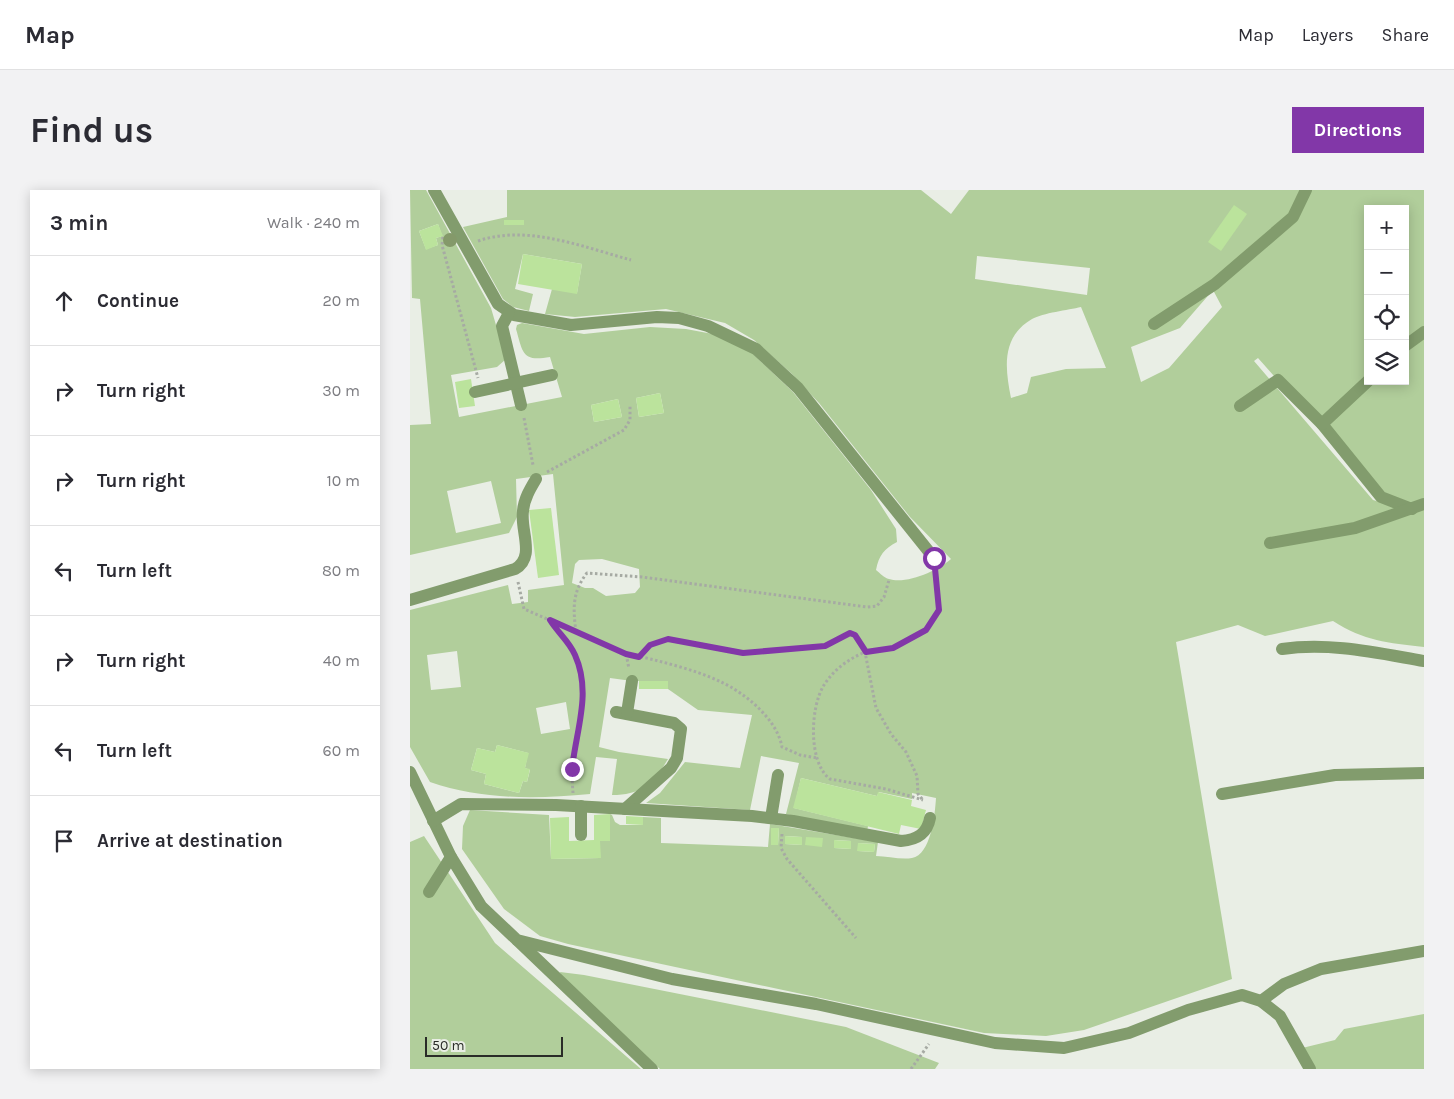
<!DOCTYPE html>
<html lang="en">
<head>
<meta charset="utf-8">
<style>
	:root { --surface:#fff; --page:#f2f2f3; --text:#2b2b33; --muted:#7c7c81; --line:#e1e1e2; --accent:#8237a8 }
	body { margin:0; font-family:Karla,sans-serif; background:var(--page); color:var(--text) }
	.controls { position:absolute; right:15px; top:15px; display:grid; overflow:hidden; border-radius:0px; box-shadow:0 2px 12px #0003 }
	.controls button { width:45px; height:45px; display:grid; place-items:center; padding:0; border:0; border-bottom:1px solid var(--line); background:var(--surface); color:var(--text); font:25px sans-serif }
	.scale { position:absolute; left:15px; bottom:12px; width:138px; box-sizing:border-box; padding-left:5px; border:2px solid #2a2c28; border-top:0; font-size:14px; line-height:18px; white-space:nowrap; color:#2a2c28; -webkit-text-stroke:4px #e9eee5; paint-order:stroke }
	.stop { position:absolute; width:15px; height:15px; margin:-11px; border:4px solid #8237a8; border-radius:50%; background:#fff }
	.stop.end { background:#8237a8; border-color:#fff; box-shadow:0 1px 5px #0008 }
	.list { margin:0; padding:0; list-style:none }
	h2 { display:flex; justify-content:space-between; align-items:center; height:65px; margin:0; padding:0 20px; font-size:21px }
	h2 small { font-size:16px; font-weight:400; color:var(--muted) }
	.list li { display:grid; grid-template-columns:32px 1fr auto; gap:15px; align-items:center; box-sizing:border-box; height:90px; padding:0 20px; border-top:1px solid var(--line) }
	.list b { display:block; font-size:19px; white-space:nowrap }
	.list em { font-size:16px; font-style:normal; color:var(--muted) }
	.icon { flex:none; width:28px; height:28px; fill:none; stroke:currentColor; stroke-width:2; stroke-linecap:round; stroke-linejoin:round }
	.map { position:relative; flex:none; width:1014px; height:879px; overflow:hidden; border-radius:0px }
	header { display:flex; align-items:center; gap:30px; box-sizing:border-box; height:70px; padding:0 25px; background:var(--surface); border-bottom:1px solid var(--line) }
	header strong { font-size:24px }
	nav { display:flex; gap:28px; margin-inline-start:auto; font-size:18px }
	.intro { display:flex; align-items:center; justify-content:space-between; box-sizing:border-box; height:120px; padding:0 30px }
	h1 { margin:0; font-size:35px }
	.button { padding:12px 22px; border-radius:0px; background:var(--accent); color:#fff; font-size:18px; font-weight:700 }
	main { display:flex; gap:30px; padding:0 30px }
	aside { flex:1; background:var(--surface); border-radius:0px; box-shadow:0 2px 12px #0003 }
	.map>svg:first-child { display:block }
</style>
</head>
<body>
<header>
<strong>Map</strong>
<nav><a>Map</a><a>Layers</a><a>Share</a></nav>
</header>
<div class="intro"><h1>Find us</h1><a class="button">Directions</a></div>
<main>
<aside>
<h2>3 min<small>Walk · 240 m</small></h2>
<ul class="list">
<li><svg class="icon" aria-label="ahead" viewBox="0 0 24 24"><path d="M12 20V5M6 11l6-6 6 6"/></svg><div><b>Continue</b></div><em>20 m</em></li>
<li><svg class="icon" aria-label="right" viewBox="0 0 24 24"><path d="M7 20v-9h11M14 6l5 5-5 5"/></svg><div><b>Turn right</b></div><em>30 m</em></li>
<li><svg class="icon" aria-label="right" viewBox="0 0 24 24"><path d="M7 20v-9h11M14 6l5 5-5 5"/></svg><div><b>Turn right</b></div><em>10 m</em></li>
<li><svg class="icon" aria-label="left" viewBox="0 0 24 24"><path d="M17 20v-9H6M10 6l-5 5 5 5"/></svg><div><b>Turn left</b></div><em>80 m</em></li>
<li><svg class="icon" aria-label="right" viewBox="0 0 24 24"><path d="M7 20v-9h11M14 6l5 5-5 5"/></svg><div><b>Turn right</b></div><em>40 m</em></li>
<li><svg class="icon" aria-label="left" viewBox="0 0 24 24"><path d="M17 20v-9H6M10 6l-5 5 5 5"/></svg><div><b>Turn left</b></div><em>60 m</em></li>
<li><svg class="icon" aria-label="arrive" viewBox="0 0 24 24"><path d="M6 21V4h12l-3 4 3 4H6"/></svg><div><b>Arrive at destination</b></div></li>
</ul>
</aside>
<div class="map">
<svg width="1014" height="879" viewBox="0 0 1014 879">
	<rect width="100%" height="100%" fill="#e9eee5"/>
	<g fill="#b1ce9b" fill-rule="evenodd">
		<path d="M0 0H16L81 118 96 169 87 177 41 185 49 227 152 207 140 167C112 172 113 163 106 139L107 135 112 133 174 144 240 137 276 139 308 145 341 162 383 202 461 300 486 339 487 352C474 359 469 365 466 380 470 383 474 388 479 389 496 395 529 380 541 369L500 327 409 213 381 183 344 150 315 133 256 119 165 127 135 124 142 99 167 103 172 74 113 64 105 99 123 104 119 121 103 117 93 109 53 37 97 27V0H511L541 24 559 0H1014V457C978 453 954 451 923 431L855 446 828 435 766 452 822 789 674 840 636 846 574 843 158 754 130 746 94 719 52 659 53 636 60 620 139 625 141 669 190 668V651L200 650V624L202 625 205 632 210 635H233V627L251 628V653L358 657 360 634 468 652 466 666C477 666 491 670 502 668 521 665 525 624 526 608L502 603V609L469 602 467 606 391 588 384 618 458 636 457 642 376 624 389 573 351 566 340 620 236 613 250 603 275 572 330 578 342 525 288 520 258 499V491H222L200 488 189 557 209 562 258 569C243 594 231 605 202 605L207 569 186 567 180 604C126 609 72 610 20 592L0 557V420L98 395 102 414 118 412V400L154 395 143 284 106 289 107 327 99 343 0 365V235L21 234 10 109 2 108ZM958 19H995V191H958ZM28 34 32 46 26 48 28 55 16 59 9 41ZM567 66 680 78 677 105 565 89ZM803 100 812 117 759 178 731 192 721 157 770 138ZM671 117 696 178 656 179 621 187 617 203 601 208C595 178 591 147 622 129 633 123 658 120 671 117ZM848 168 971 307 1001 319 860 353 950 331 990 318 963 310 844 171ZM250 203 254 223 229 227 226 208ZM208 209 212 227 184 232 181 215ZM81 291 91 333 46 343 37 301ZM192 369 229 379 230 397 225 403 196 406 183 398H175L162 393 165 374 169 370ZM47 461 51 497 21 500 17 465ZM156 512 160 539 131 544 126 518ZM87 555 118 563 115 578 120 580 117 592 113 591 109 603 74 594 76 584 61 580 67 558 85 562ZM361 638H369L368 655H361ZM376 646 392 647V655L375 654ZM425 650 441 651V659L424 658ZM448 653 465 654 464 662 448 661Z"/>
		<polygon points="14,646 85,753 231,879 0,879 0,652"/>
		<polygon points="150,782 174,785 436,837 529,873 525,879 250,879 152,789"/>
		<polygon points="1014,824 1014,879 900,879 888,859 925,850 934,839"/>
	</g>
	<g fill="#bbe39c">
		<polygon points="824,15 837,24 811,61 798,52"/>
		<rect x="94" y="30" width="20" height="5"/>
		<polygon points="28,34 33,46 26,48 28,55 16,60 9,41"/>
		<polygon points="113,64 172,74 167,104 108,94"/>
		<polygon points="61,189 65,216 49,218 45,192"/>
		<polygon points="250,203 254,223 229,227 226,208"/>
		<polygon points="208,209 212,227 184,232 181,215"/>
		<polygon points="141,318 149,385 128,388 119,320"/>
		<rect x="229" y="491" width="29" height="8"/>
		<polygon points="87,555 119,563 115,578 120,579 117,592 113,591 109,603 74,594 76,584 61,580 67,558 85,562"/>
		<polygon points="391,588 467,606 468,602 502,610 501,616 516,620 511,639 491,635 489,644 383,618"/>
		<polygon points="200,624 200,651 190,651 191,668 141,669 140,628 159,627 159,651 184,650 184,625"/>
		<polygon points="216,626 233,627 233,635 216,634"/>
		<polygon points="361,638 369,638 368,655 361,655"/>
		<polygon points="375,646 392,647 392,655 375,654"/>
		<polygon points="396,647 413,648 412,657 395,655"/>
		<polygon points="424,650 441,651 441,659 424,658"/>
		<polygon points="448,653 465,654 464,662 447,661"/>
	</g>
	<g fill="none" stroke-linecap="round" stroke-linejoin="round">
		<g stroke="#a6aaa3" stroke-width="3" stroke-dasharray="2.5 2.5" stroke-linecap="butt">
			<polyline points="33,47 32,55 68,188"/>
			<path d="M68 51C117 34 173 57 221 70"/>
			<polyline points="114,228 123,275"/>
			<polyline points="137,282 214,240 220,230 220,215"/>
			<polyline points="108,392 114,419 216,463 219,479"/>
			<path d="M140 431C148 443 159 451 165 465 180 497 170 527 164 560 161 574 162 589 163 603"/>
			<path d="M166 442C163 419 162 402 177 383L232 387 457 417 467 416 474 407 479 390"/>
			<path d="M216 463C244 470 285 479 311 492 335 503 367 529 372 557L390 565 407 568"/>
			<path d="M229 467 240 455 258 449 333 463 415 457 440 443 445 445 455 462C439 469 424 479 414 495 400 517 398 573 420 589L476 599 513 610"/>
			<polyline points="512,609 508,604 507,586 496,562 481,544 466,518 455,462 483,458 516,440 529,420 525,382"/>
			<polyline points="372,644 371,658 377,669 446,748"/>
			<polyline points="501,879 519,854"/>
		</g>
		<g stroke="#829c6d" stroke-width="12">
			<polyline points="24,0 88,114 104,125 161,135 247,127 269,128 298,136 346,159 388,198 524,368"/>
			<polyline points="99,123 92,136 111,215"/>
			<polyline points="744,134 805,94 883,27 896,0"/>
			<polyline points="995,156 1014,142"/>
			<polyline points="65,202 142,185"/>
			<polyline points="830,216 868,190 912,234 971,307 1002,319"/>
			<polyline points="912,234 958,191"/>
			<polyline points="860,353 945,338 1014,314"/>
			<path d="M0 410 105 379C126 367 110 341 113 321 114 309 120 299 126 289"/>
			<path d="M872 459C920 452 967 463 1014 471"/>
			<polyline points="206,522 264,533 271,539 267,568 261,578 215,619"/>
			<polyline points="217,523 222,491"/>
			<polyline points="0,582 41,667 71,716 107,750 262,789 406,814 585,853 654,858 719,843 778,820 832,805 851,811 870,826 900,879"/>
			<polyline points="812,604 925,585 1014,583"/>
			<polyline points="361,628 368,585"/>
			<path d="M23 631 51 614 146 615 342 626 383 631 491 651C507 650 517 644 520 628"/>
			<polyline points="171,645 171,616"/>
			<polyline points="19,702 41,667"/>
			<polyline points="108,751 242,879"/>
			<polyline points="851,811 874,794 911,779 1014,761"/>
		</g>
	</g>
	<circle fill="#84996a" cx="40" cy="50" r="7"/>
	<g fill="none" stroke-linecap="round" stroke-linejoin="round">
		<path stroke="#8237a8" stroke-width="6" d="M162 579C166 540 182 503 165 465 159 451 148 443 140 430L216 464 229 467 240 455 258 449 333 463 415 456 440 443 445 445 456 462 483 458 516 440 529 420 524 368"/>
	</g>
</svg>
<div class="controls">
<button>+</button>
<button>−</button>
<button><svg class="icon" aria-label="locate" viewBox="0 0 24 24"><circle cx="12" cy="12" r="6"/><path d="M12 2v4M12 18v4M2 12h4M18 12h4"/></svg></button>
<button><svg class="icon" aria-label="layers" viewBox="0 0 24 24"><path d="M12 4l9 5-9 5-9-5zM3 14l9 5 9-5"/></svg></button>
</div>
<div class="scale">50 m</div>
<div class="stop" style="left:524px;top:368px"></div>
<div class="stop end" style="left:162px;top:579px"></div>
</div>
</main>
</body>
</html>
